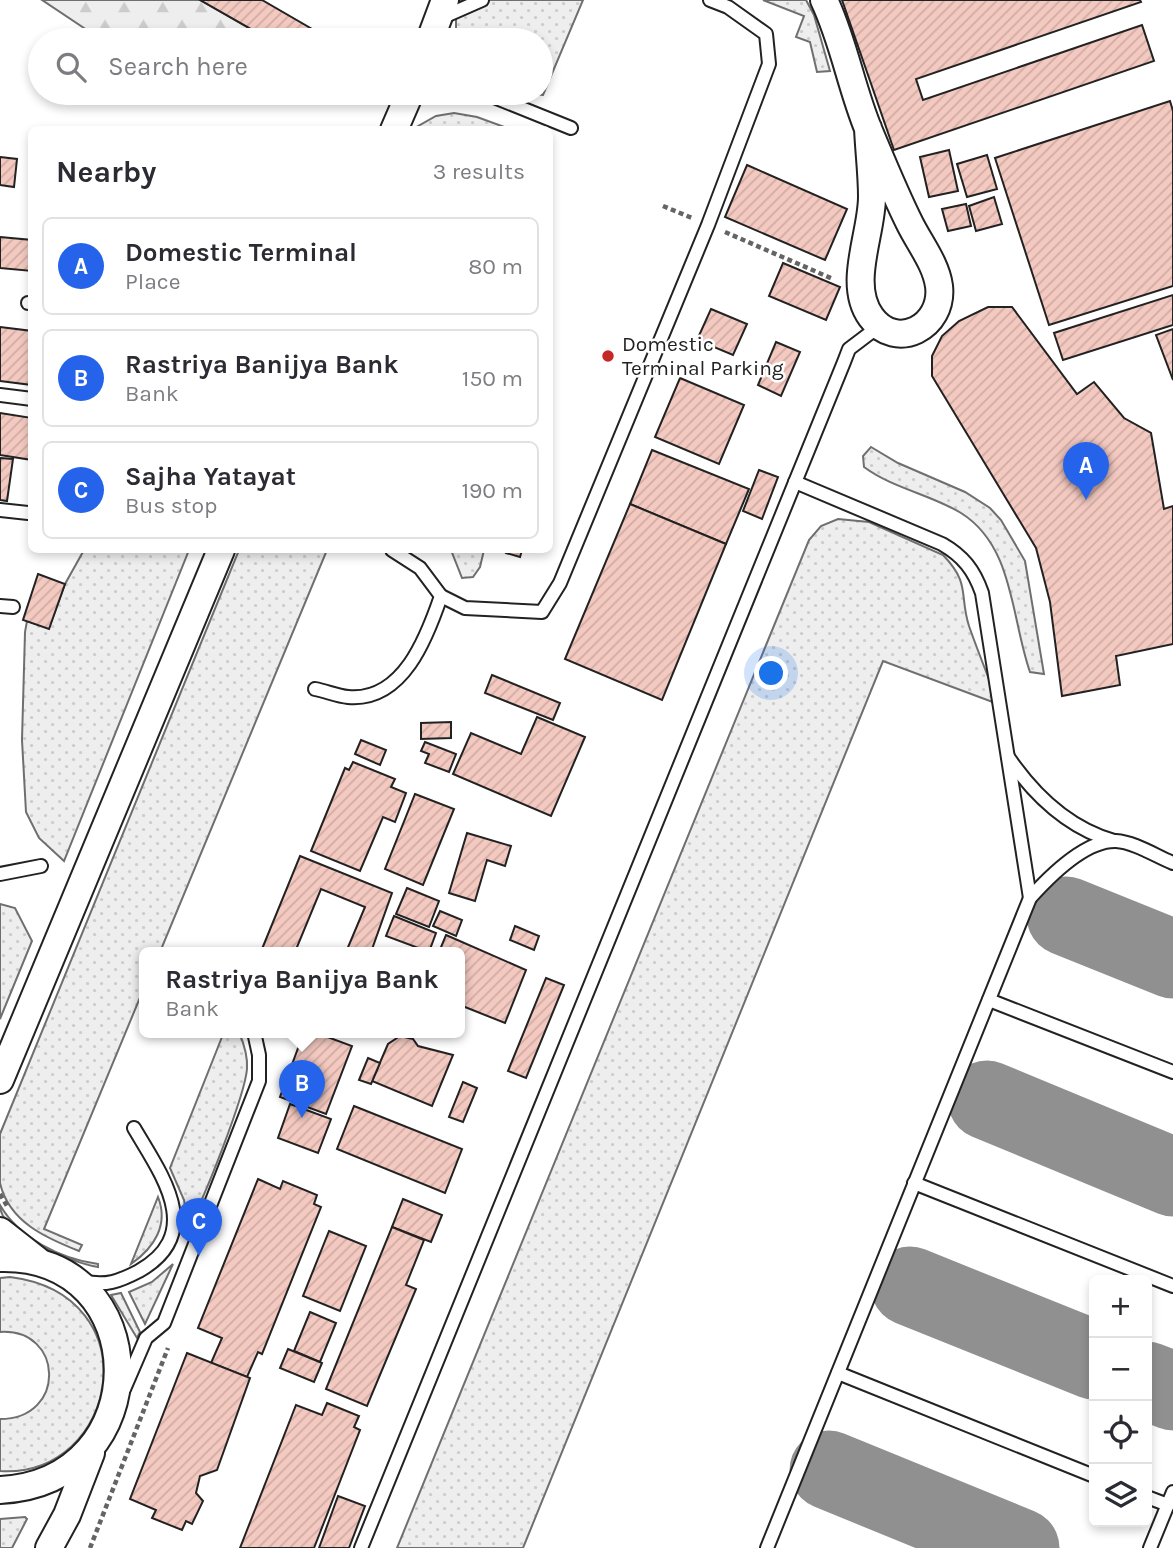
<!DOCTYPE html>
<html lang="en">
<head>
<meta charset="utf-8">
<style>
	:root { --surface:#fff; --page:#f7f7f7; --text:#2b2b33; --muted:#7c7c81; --line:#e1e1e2; --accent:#2563eb }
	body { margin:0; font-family:Karla,sans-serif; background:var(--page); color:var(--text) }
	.controls { position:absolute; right:21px; bottom:21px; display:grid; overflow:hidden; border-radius:10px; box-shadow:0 4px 10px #0003 }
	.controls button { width:63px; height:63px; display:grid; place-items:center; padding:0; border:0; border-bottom:2px solid var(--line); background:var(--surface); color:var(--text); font:35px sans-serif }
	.you { position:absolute; left:772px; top:674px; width:24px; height:24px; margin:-18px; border:5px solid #fff; border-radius:50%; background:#1a73e8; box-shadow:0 0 0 10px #1a73e833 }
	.badge { display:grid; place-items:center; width:46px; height:46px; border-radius:50%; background:var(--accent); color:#fff; font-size:23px; font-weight:700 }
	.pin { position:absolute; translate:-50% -58px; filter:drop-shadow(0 2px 4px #0008) }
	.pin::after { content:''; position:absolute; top:37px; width:24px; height:21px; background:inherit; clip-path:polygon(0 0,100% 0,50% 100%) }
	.popup { position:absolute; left:139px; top:947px; width:326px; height:91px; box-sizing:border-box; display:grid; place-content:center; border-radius:10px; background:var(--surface); filter:drop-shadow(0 2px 5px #0005); font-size:23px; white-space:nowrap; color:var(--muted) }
	.popup b { font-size:26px; color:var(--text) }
	.popup::after { content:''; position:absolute; left:50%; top:100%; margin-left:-14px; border:14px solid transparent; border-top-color:var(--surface) }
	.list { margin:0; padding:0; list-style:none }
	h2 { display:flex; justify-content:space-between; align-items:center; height:91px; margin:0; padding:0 28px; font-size:30px }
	h2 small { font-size:23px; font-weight:400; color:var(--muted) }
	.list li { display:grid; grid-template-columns:46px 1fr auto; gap:21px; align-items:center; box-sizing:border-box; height:98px; margin:0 14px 14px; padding:0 14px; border:2px solid var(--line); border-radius:10px }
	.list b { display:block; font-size:26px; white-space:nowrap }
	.list p { margin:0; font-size:23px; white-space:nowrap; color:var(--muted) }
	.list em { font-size:23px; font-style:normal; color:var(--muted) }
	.icon { flex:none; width:38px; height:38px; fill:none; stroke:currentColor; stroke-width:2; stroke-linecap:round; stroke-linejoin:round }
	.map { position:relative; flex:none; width:1173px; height:1548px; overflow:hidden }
	.search { position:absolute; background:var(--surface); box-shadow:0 4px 10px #0003; left:28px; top:28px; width:525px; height:77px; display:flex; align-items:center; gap:18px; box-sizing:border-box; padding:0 24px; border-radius:38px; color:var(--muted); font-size:26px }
	.panel { position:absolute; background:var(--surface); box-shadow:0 4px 10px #0003; left:28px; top:126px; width:525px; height:427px; border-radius:10px }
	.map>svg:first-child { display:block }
</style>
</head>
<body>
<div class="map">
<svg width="1173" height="1548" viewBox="0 0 1173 1548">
	<defs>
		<pattern id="grass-dots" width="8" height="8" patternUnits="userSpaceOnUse" patternTransform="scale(1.75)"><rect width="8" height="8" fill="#eee"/><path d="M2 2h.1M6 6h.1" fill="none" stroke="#ccc" stroke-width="1.8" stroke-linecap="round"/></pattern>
		<pattern id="forest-firs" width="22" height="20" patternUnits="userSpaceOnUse" patternTransform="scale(1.75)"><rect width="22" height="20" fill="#eee"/><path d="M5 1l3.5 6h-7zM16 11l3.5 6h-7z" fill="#ccc"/></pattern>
		<pattern id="building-hatch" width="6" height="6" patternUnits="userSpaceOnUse" patternTransform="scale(1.75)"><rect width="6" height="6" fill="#f3c9c0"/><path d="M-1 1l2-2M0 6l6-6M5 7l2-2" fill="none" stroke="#d0aca5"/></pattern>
	</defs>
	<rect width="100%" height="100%" fill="#fff"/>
	<g fill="url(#grass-dots)" stroke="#6f6f6f" stroke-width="2">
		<polygon points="460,0 583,0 543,95 518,93 541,93 541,40 456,40 456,13"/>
		<polygon points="763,0 806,0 814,15 830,71 817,72 810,42 796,37 804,16"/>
		<polygon points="454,113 477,117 510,129 413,129 436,116"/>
		<path d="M871 447 898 463 965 492 990 508 1001 520 1025 561 1044 674 1030 672C1011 618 1014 546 961 513 930 494 894 489 864 467L863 456Z"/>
		<path d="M838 519 869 522 943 555C971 584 959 595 969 626 978 652 989 678 998 704L883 661 523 1548H397L809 540 821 526Z"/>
		<polygon points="84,550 189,550 64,861 39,838 26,812 22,740 25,632 27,621 49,628 65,584"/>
		<path d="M239 550H327L160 952H145L144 988 44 1229 82 1245 79 1251C46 1238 9 1222 0 1183 0 1168 0 1149 0 1134Z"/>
		<polygon points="451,550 484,550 480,567 473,577 462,578"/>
		<polygon points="0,904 15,908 32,941 0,1019"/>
		<path d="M224 1032H239C244 1044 248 1056 247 1069 245 1094 203 1204 188 1226L184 1200 170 1168Z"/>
		<path d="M158 1197C169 1225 154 1248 131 1264Z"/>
		<path d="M0 1205C19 1238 61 1259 98 1264V1267C73 1263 0 1235 0 1205Z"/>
		<polygon points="173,1264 145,1324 129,1292 152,1282"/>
		<path d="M10 1277C152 1295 119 1478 0 1471V1419C67 1419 64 1328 0 1332V1278Z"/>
		<polygon points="121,1293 140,1332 137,1338 111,1295"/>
		<polygon points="25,1517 27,1519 12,1548 0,1548 0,1519"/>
	</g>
	<polygon fill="url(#forest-firs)" stroke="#6f6f6f" stroke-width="2" points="42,0 200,0 264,36 255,40 102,40"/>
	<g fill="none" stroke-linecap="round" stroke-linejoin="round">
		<g stroke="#909090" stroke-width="79">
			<polyline points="1066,916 1173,959"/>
			<polyline points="987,1100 1173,1177"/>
			<polyline points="910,1286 1094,1360"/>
			<polyline points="1147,1381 1173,1391"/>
			<polyline points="829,1470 1020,1548"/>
		</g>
	</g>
	<g fill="url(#building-hatch)" stroke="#222" stroke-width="2">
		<polygon points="200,0 262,0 331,40 270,40"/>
		<polygon points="842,0 1140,0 1141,2 916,79 923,100 1142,25 1154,61 894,150"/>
		<polygon points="1170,101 1173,111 1173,286 1049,325 995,158"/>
		<polygon points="949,150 958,191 929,197 920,157"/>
		<polygon points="987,155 997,189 967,197 957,164"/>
		<polygon points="0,157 17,159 14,187 0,185"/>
		<polygon points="747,165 847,209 825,260 725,217"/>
		<polygon points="994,197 1002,224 976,231 969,206"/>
		<polygon points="966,204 971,226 948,231 942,209"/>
		<polygon points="0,237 32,240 32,271 0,268"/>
		<polygon points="783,263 840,287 826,320 769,296"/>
		<polygon points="1173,295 1173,325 1063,360 1054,333"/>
		<polygon points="988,307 1012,307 1077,394 1094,382 1124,418 1151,433 1164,509 1173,506 1173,644 1116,656 1120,685 1062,696 1050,602 1036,548 932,376 932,356 942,336 959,321"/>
		<polygon points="711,309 747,324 733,355 697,340"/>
		<polygon points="0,327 32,331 32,385 0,381"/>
		<polygon points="1173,329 1173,380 1156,335"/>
		<polygon points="776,342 800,352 781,396 758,385"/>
		<polygon points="680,378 744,405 719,464 655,437"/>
		<polygon points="0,413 32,418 32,460 0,455"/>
		<polygon points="652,450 749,489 726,544 630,504"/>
		<polygon points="0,458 13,459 7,501 0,500"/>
		<polygon points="759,470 778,477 762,519 743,511"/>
		<polygon points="630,504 726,544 662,700 565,659"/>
		<polygon points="507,550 522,550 520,557 506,553"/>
		<polygon points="38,574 65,584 49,629 23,620"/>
		<polygon points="492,675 560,703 553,720 485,693"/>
		<polygon points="537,717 585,737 551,816 453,774 471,733 521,754"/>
		<polygon points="451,722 451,738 421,739 421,723"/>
		<polygon points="361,740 386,750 380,765 355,754"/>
		<polygon points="425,742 456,754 449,772 425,763 429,754 421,751"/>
		<polygon points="353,762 395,779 391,787 406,793 395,822 383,817 360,871 311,851 345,768 349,770"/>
		<polygon points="415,794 454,809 423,885 385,869"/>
		<polygon points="467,833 511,846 505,866 487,860 475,901 449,893"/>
		<polygon points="300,856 392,893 371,952 346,952 365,907 321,889 295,952 262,949"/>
		<polygon points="407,888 439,901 429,927 396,914"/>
		<polygon points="440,911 462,920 456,936 433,926"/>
		<polygon points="394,916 436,933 429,952 386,936"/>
		<polygon points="515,926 539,936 534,950 510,940"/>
		<polygon points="446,935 526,970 505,1023 460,1005 460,952 439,952"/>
		<polygon points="546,978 564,985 526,1078 508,1071"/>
		<polygon points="304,1032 314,1032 352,1046 326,1114 280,1097"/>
		<polygon points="400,1036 413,1039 418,1046 453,1055 432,1106 372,1081 388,1044"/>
		<polygon points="368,1058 380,1063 371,1084 359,1080"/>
		<polygon points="463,1082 477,1088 463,1122 449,1117"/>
		<polygon points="290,1104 331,1119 318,1153 278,1138"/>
		<polygon points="354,1106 462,1149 445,1193 337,1149"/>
		<polygon points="258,1179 280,1189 283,1181 317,1195 314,1204 321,1207 262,1354 258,1352 247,1377 211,1363 222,1338 198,1328"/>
		<polygon points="403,1199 442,1215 431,1242 392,1227"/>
		<polygon points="392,1227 424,1240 406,1285 416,1289 367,1406 326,1389"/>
		<polygon points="329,1231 366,1246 340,1311 303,1296"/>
		<polygon points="310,1312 336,1323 320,1362 294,1351"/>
		<polygon points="288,1349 322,1363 314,1382 280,1368"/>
		<polygon points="187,1353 250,1378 217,1470 200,1476 196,1493 203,1501 192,1524 186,1521 182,1530 152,1518 156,1510 130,1499"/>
		<polygon points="327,1403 359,1416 354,1427 360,1430 314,1548 240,1548 296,1405 322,1415"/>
		<polygon points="338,1496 365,1506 349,1548 319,1548"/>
	</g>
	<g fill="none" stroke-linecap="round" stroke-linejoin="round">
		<defs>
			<g id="service">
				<polyline points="441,18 482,0"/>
				<polyline points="484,93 571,128"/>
				<polyline points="28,303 32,303"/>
				<polyline points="0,395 32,399"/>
				<path d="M795 482 942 544C963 556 974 570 982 593L1030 898"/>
				<polyline points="0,510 28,513"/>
				<polyline points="441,596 465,608 542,612 560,583 708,225 769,64 766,34 728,7 710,0"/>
				<polyline points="0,606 13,607"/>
				<path d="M315 689C326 691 337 696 348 697 403 702 427 637 441 596L420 568 392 550"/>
				<path d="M1008 757C1034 795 1068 828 1114 841"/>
				<polyline points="0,874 41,866"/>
				<polyline points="989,1000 1173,1072"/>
				<polyline points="914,1183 1173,1286"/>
				<path d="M83 1281C105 1287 120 1281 139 1271 206 1233 161 1174 134 1128"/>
				<polyline points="838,1373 1094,1476"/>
				<polyline points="124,1389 146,1338 164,1323 259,1081 259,1055 254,1032"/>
				<polyline points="1147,1497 1168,1505"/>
				<polyline points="361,1548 844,362 849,349 878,327"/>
				<path d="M767 1548 1030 898C1048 878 1085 840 1116 841 1134 842 1156 856 1173 863"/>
				<polyline points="1150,1548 1173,1492"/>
			</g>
			<g id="minor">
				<path d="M824 0C844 42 851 88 869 131 882 162 895 194 910 224 920 244 936 264 939 286 944 327 896 352 871 317 847 284 872 234 872 197 872 174 869 151 868 128"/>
				<polyline points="430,40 445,0"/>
				<polyline points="394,130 410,93"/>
				<polyline points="0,1080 221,550"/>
				<polyline points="0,1231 37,1260"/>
				<path d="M0 1258C155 1254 159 1482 0 1490"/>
				<polyline points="49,1548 67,1515 91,1453"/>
			</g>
		</defs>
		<use href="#service" stroke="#222" stroke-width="16"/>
		<use href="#minor" stroke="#222" stroke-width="30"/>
		<g stroke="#646464" stroke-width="4.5" stroke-dasharray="5 3.5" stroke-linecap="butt">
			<polyline points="663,206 692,218"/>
			<polyline points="725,232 833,279"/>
			<polyline points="0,1194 7,1206"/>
			<polyline points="90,1548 168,1348"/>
		</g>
		<use href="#service" stroke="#fff" stroke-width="12"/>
		<use href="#minor" stroke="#fff" stroke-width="26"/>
	</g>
	<circle fill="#c62828" stroke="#fff" stroke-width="2.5" cx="608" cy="356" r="7"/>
	<g text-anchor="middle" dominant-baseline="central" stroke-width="5" stroke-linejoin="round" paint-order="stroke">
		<g font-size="21" fill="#222" stroke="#fff" text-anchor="start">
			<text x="622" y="344">Domestic<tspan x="622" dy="24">Terminal Parking</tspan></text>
		</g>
	</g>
</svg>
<div class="controls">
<button>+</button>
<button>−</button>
<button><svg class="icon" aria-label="locate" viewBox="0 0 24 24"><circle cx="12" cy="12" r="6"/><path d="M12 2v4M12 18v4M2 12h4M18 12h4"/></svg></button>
<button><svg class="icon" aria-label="layers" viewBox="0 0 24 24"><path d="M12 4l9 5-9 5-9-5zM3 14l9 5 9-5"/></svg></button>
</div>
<div class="you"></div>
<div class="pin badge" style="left:1086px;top:500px">A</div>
<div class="pin badge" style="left:302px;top:1118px">B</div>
<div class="popup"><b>Rastriya Banijya Bank</b>Bank</div>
<div class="pin badge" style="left:199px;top:1256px">C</div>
<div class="search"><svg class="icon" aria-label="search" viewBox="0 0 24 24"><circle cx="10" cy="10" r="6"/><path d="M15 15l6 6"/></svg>Search here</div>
<section class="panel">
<h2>Nearby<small>3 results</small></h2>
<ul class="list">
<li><span class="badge">A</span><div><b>Domestic Terminal</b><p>Place</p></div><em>80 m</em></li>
<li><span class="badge">B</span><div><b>Rastriya Banijya Bank</b><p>Bank</p></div><em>150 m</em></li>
<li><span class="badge">C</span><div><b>Sajha Yatayat</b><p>Bus stop</p></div><em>190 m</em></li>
</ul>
</section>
</div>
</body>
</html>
